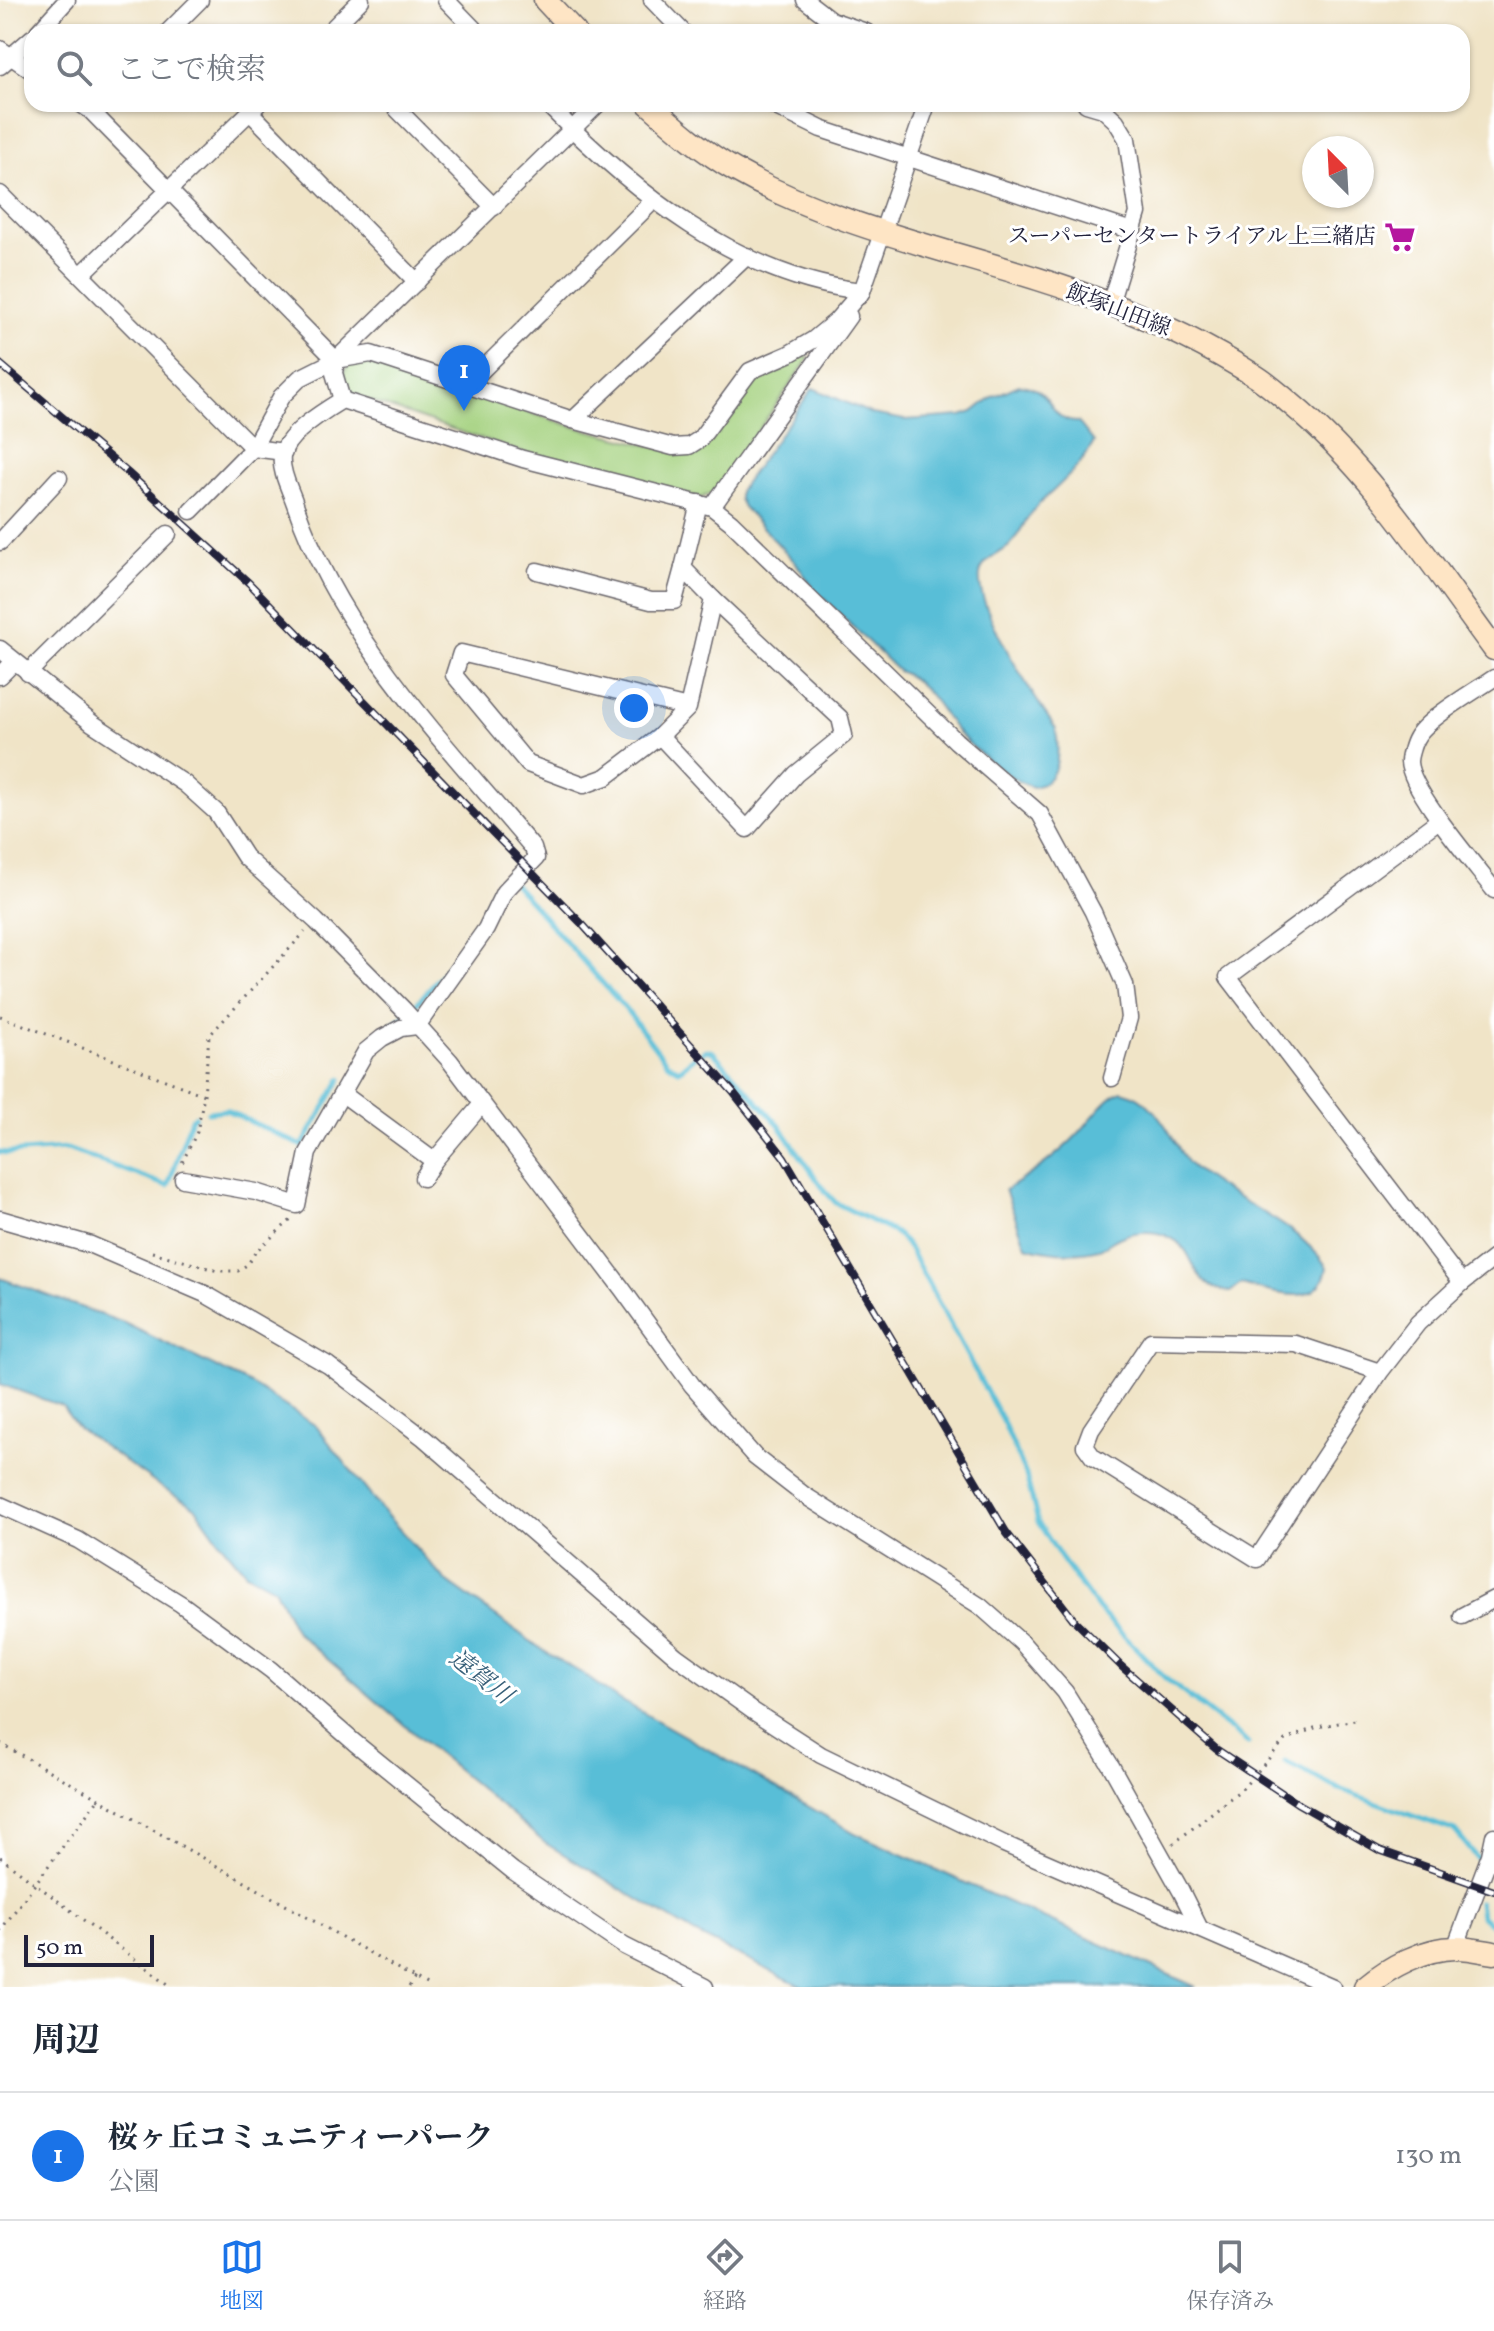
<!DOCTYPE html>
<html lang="ja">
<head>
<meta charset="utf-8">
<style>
	:root { --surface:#fff; --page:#f6f6f7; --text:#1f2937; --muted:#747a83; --line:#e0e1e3; --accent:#1a73e8 }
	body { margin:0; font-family:Vollkorn,"Noto Serif JP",serif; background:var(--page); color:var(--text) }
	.compass { position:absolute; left:1302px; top:136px; width:72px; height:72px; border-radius:50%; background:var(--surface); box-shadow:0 2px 6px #0004; rotate:336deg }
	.scale { position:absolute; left:24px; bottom:20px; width:130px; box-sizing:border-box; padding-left:8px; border:4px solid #22223b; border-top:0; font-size:22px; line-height:28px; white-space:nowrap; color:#22223b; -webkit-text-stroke:6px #fff; paint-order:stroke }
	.you { position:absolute; left:634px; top:708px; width:28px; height:28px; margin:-20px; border:6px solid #fff; border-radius:50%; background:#1a73e8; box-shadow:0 0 0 12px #1a73e833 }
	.badge { display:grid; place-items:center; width:52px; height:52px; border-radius:50%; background:var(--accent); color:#fff; font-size:26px; font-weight:700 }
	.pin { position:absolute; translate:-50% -66px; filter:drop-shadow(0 2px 4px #0008) }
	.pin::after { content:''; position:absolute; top:42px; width:28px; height:24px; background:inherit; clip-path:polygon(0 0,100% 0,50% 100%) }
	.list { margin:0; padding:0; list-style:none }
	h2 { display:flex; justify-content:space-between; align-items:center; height:104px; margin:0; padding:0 32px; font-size:34px }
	h2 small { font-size:26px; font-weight:400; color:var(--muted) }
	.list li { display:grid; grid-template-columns:52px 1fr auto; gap:24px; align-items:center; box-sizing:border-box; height:128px; padding:0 32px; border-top:2px solid var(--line) }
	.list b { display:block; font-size:30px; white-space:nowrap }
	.list p { margin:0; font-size:26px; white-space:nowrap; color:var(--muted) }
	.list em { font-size:26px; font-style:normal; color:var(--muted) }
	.icon { flex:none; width:44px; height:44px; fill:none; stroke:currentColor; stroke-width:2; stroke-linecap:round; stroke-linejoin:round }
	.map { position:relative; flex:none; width:1494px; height:1987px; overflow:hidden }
	.search { position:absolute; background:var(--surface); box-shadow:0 2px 6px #0004; left:24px; right:24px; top:24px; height:88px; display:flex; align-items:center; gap:20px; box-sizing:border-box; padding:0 28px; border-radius:24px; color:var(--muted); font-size:30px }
	.sheet { height:232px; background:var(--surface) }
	nav { display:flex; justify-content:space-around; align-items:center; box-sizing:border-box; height:112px; border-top:2px solid var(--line); background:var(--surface); font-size:22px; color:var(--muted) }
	nav a { display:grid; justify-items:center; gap:4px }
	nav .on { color:var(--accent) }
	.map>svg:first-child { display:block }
</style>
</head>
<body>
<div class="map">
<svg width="1494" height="1987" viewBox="0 0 1494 1987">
	<rect width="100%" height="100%" fill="#fff"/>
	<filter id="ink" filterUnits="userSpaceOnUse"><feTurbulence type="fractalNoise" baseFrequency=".0125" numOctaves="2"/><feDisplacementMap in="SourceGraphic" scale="16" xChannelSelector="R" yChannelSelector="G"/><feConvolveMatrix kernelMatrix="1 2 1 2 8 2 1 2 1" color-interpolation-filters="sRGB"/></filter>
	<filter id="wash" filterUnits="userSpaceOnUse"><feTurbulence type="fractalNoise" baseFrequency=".006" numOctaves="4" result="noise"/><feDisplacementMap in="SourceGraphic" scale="32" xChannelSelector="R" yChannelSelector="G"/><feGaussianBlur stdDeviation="1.8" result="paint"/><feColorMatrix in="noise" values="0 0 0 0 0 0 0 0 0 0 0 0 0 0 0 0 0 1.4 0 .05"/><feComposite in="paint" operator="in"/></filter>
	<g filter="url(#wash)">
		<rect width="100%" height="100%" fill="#f0e4c7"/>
		<polygon fill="#a4d17f" stroke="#637a5d" stroke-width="2" points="802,352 809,358 715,492 701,498 523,453 355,396 347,388 342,375 349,364 367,361 575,427 688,455 700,448 752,377"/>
		<g fill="#59bed7" stroke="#3e7089" stroke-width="2">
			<path d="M1019 385C1057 388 1046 422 1078 422L1094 442C1082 466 1057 487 1037 506 1026 517 1020 535 1009 546 1000 554 986 558 981 570 969 599 1038 703 1056 729 1059 751 1061 782 1033 787 1012 782 969 746 954 728 937 706 926 682 898 671L815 590 795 562 743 507 739 499V491L813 388 872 414 905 420 961 416 973 412 992 397Z"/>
			<path d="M1122 1091C1149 1097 1164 1122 1177 1145 1181 1152 1184 1160 1190 1165 1232 1202 1295 1219 1327 1267 1320 1312 1272 1291 1241 1284L1230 1292C1185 1286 1201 1251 1169 1237 1155 1230 1135 1231 1121 1237 1113 1240 1107 1246 1099 1249 1075 1255 1050 1253 1026 1246L1005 1190C1032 1174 1055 1158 1077 1135 1092 1120 1103 1099 1122 1091Z"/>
			<polygon points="0,1278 124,1323 251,1384 316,1426 382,1510 445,1580 547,1653 583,1674 610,1694 857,1834 1196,1987 803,1987 696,1934 545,1843 423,1741 296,1632 274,1588 246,1573 220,1542 195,1507 158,1485 78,1428 62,1406 0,1384"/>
		</g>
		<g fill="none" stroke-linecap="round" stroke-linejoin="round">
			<g stroke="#59bed7" stroke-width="5">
				<polyline points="471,938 493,890 501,880 510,879 624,1007 667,1063 679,1070 694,1058"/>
				<polyline points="394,1024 414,1007 465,946"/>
				<polyline points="703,1052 706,1050 713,1052 779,1125 825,1191 836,1203 897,1234 909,1248 1004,1424 1026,1475 1038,1522 1061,1558 1098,1609 1165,1678 1248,1743"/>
				<polyline points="208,1112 226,1110 302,1146 341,1079"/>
				<polyline points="0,1152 7,1153 67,1149 168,1186 191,1119 195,1116"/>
				<polyline points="1285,1762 1339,1789 1455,1831 1481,1863"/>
				<polyline points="1479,1902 1481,1916 1494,1927"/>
			</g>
		</g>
	</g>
	<g filter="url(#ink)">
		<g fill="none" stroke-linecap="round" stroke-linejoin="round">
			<defs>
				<g id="street">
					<polyline points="446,0 477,32"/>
					<polyline points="652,0 683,32"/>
					<polyline points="805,0 831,20 866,32"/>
					<polyline points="38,32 67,0"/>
					<polyline points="168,32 200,0"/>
					<polyline points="329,32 361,0"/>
					<polyline points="0,49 32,71"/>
					<polyline points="0,66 32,38"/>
					<polyline points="81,104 90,110 336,360"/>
					<polyline points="392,104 494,207"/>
					<path d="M547 104C630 189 739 278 862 291L859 296"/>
					<polyline points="770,104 821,129 1132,231"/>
					<polyline points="1086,104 1103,109 1116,121 1127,139 1138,213 1110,304"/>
					<polyline points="250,112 417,282"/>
					<polyline points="0,194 253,448 284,452"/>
					<polyline points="82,274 258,104"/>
					<polyline points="467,385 653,201"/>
					<polyline points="342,400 334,373 336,360 598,104"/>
					<polyline points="573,420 747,256"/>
					<polyline points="712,507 849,316"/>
					<polyline points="191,511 253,448 281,397 300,378 336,360 371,354 573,420 673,447 689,446 700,439 750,371 789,354 813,340 836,321 862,291 927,104"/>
					<polyline points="0,542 59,478"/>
					<polyline points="537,571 651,601 674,601 683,568"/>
					<polyline points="0,649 92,723 185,784 216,812 245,857 316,921 404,1010 450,1061 623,1290 692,1385 755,1457 804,1495 980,1606 1023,1644 1065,1692 1111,1766 1181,1891 1200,1929"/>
					<polyline points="28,673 168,534"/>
					<polyline points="0,676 14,662"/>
					<path d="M1494 678C1475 691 1426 719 1416 738 1413 743 1409 756 1409 762 1410 790 1475 865 1494 890"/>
					<polyline points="688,708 461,653 454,675 528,764 584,785 606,777 660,736 688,708 713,599 683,568 699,503"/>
					<polyline points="660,736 747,829 796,774 844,735 840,718 713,599"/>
					<polyline points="1439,820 1228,977 1462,1283"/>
					<polyline points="343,1094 434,1161"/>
					<polyline points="423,1178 434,1161 482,1104"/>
					<path d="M183 1179 256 1192 297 1205 308 1153 366 1051 382 1038 401 1028 417 1026 486 929 504 892 536 858 533 848C444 742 341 638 295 504 291 491 280 472 282 457 284 435 324 411 342 400L523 459 712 507 731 522 956 741 1040 814 1093 912 1125 985 1129 1018 1112 1078"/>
					<polyline points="0,1219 91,1245 205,1294 328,1365 424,1438 676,1656 753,1711 821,1755 1004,1844 1333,1987"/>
					<polyline points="1380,1372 1296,1344 1151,1341 1091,1430 1085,1446 1093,1457 1257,1559 1380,1372 1418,1323 1462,1283 1494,1258"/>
					<polyline points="0,1505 78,1540 181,1604 271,1670 355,1743 513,1871 624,1946 705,1987"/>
					<polyline points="1462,1616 1494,1599"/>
					<polyline points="1455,1948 1490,1855 1494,1836"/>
				</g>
				<g id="secondary">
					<polyline points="545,0 575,32"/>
					<path d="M649 104C676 128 703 152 735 170 851 236 987 256 1110 304 1161 323 1211 348 1257 377 1268 384 1279 394 1290 403 1372 471 1431 564 1494 649"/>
					<path d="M1365 1987C1389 1967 1424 1948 1456 1948 1469 1948 1482 1951 1494 1953"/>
				</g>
			</defs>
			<use href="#street" stroke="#6a666c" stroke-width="19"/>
			<use href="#secondary" stroke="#6a666c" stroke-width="25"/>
			<g stroke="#6a666c" stroke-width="3" stroke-dasharray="2 6" stroke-linecap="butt">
				<polyline points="0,1016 204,1095 197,1132 182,1163"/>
				<polyline points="204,1095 209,1036 305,932"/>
				<polyline points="152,1252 218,1271 238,1271 248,1264 256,1251 291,1220"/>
				<polyline points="0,1743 430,1987"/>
				<polyline points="1173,1844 1243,1788 1285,1740 1317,1727 1355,1720"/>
				<polyline points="0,1857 172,1987"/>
				<polyline points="0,1931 99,1798"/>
				<polyline points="409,1987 415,1978"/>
			</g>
			<use href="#street" stroke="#fff" stroke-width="16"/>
			<use href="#secondary" stroke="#fee5c5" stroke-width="22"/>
			<defs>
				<polyline id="rail" points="0,364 128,473 249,583 582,924 733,1092 784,1157 1006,1532 1074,1620 1121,1666 1216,1749 1297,1803 1379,1850 1494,1891"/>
			</defs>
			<use href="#rail" stroke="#22223b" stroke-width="8"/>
			<use href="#rail" stroke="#fff" stroke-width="5" stroke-dasharray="15" stroke-linecap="butt"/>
		</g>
	</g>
	<defs>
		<symbol id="supermarket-bare" viewBox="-9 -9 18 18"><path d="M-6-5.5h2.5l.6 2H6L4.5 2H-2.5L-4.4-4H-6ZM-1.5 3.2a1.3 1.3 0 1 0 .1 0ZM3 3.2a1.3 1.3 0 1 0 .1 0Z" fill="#b5179e" stroke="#fff" stroke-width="2.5" paint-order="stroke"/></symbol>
	</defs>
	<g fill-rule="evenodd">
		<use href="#supermarket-bare" x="1378" y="215" width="44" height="44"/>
	</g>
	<g text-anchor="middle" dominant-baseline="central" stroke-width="6" stroke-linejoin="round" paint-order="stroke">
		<g font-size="22" fill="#22223b" stroke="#fff" text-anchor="end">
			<text x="1376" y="237">スーパーセンタートライアル上三緒店</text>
		</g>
		<g font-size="22" fill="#22223b" stroke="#fff">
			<text transform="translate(1118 311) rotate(21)">飯塚山田線</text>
		</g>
		<g font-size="24" font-style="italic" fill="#386079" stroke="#fff">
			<text transform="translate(480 1678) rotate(38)">遠賀川</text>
		</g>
	</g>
</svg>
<svg class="compass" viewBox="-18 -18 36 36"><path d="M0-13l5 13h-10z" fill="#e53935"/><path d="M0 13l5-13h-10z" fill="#747a83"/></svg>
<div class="scale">50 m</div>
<div class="you"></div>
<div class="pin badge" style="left:464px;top:411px">1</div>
<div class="search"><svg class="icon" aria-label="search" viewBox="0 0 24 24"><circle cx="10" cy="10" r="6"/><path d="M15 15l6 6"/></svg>ここで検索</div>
</div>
<section class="sheet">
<h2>周辺<small></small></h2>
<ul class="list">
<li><span class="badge">1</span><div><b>桜ヶ丘コミュニティーパーク</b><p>公園</p></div><em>130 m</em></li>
</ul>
</section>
<nav>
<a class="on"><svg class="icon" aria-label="map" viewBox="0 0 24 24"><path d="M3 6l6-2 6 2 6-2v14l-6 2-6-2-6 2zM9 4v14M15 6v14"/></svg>地図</a>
<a><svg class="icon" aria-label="directions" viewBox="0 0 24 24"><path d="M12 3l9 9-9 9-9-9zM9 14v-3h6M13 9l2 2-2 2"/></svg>経路</a>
<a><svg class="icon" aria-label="saved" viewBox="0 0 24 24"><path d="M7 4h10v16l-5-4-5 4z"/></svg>保存済み</a>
</nav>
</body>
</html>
